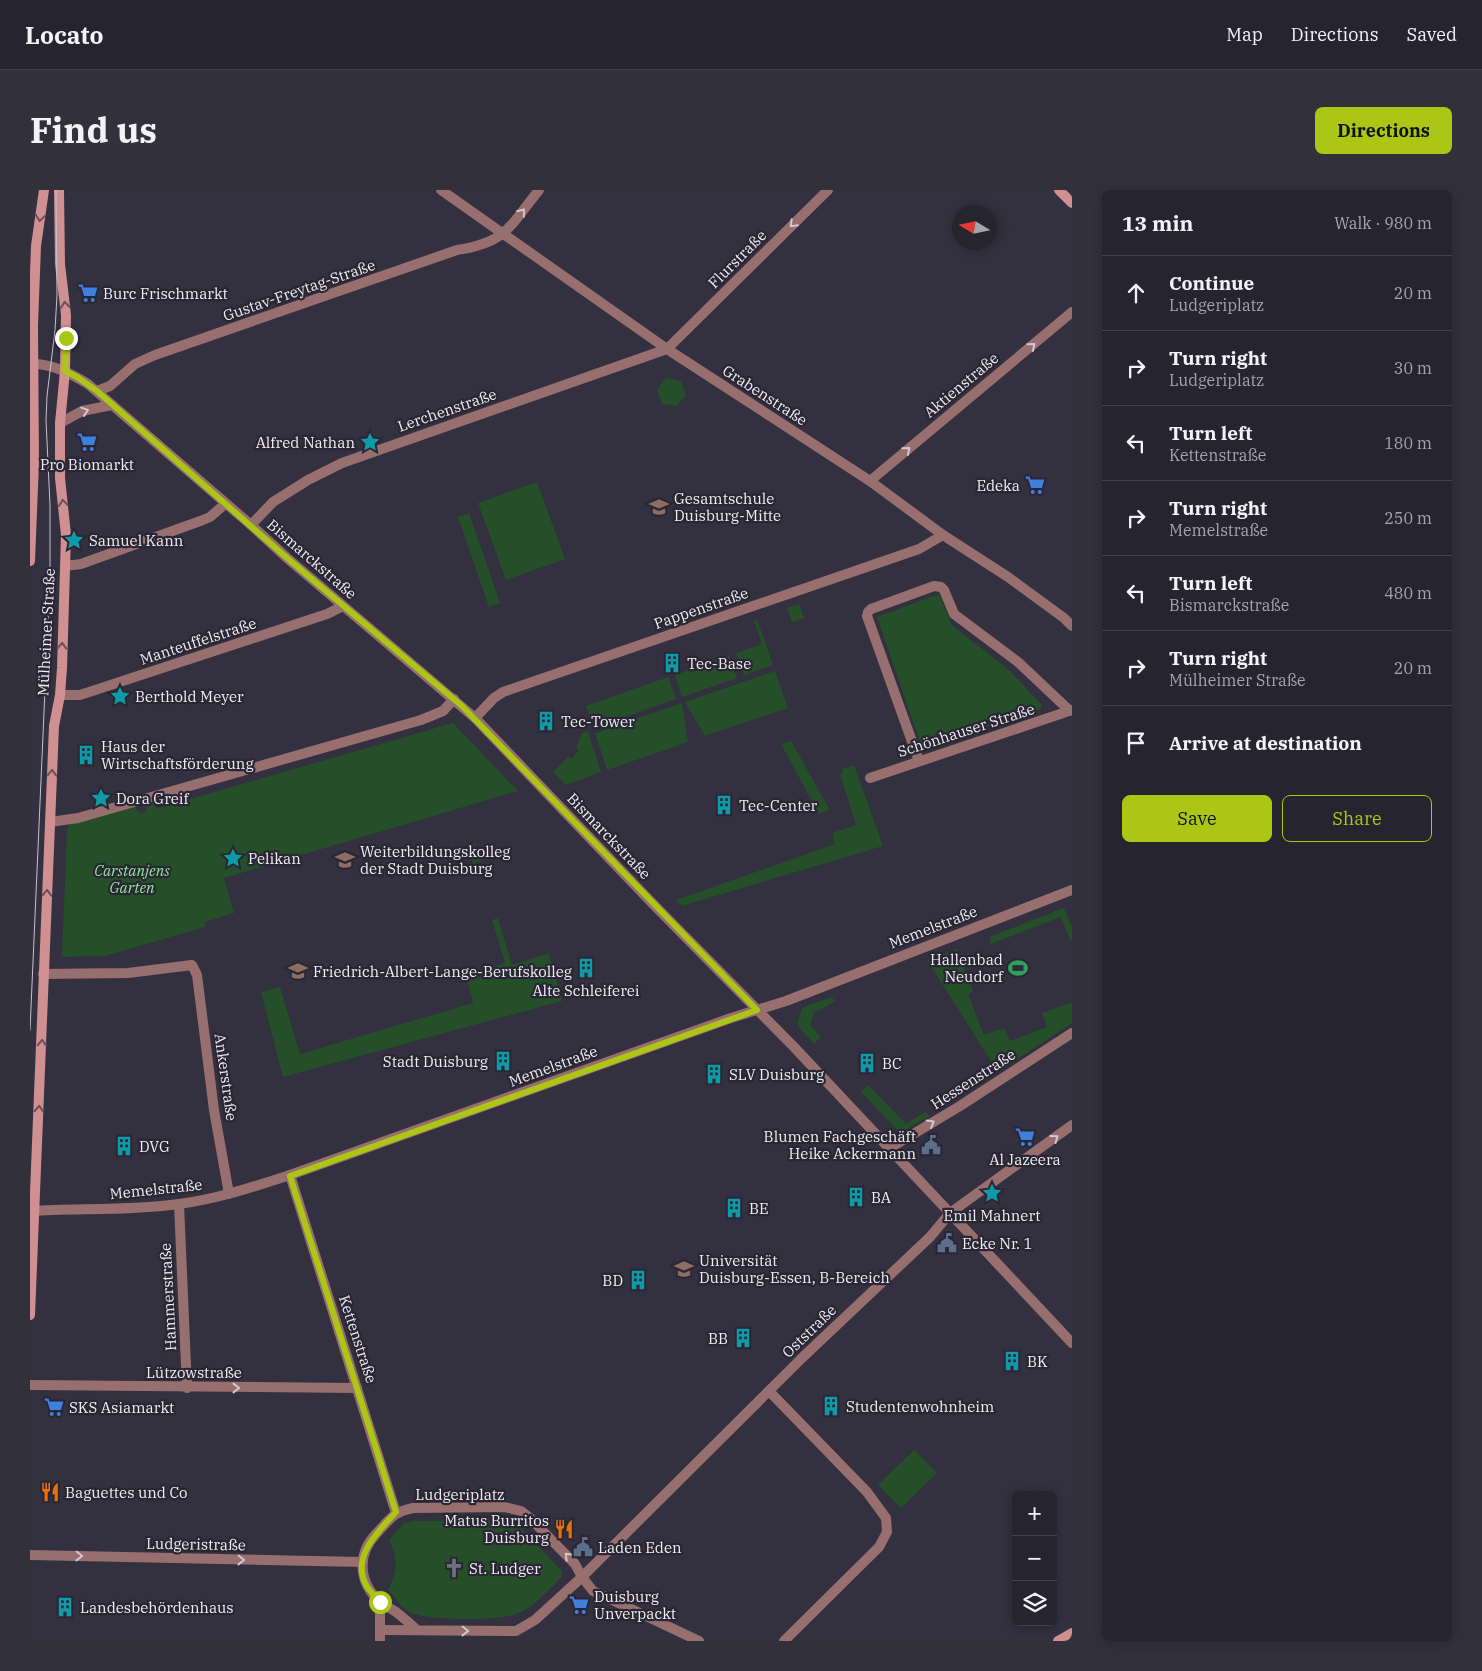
<!DOCTYPE html>
<html lang="en">
<head>
<meta charset="utf-8">
<style>
	:root { --surface:#26242f; --page:#32303b; --text:#f1f3f6; --muted:#a4a4aa; --line:#42414b; --accent:#abc615 }
	body { margin:0; font-family:"IBM Plex Serif",serif; background:var(--page); color:var(--text) }
	.controls { position:absolute; right:15px; bottom:15px; display:grid; overflow:hidden; border-radius:8px; box-shadow:0 2px 12px #0003 }
	.controls button { width:45px; height:45px; display:grid; place-items:center; padding:0; border:0; border-bottom:1px solid var(--line); background:var(--surface); color:var(--text); font:25px sans-serif }
	.compass { position:absolute; left:922px; top:15px; width:45px; height:45px; border-radius:50%; background:var(--surface); box-shadow:0 2px 12px #0003; rotate:280deg }
	.stop { position:absolute; width:15px; height:15px; margin:-11px; border:4px solid #abc615; border-radius:50%; background:#fff }
	.stop.end { background:#abc615; border-color:#fff; box-shadow:0 1px 5px #0008 }
	.list { margin:0; padding:0; list-style:none }
	h2 { display:flex; justify-content:space-between; align-items:center; height:65px; margin:0; padding:0 20px; font-size:21px }
	h2 small { font-size:16px; font-weight:400; color:var(--muted) }
	.list li { display:grid; grid-template-columns:32px 1fr auto; gap:15px; align-items:center; box-sizing:border-box; height:75px; padding:0 20px; border-top:1px solid var(--line) }
	.list b { display:block; font-size:19px; white-space:nowrap }
	.list p { margin:0; font-size:16px; white-space:nowrap; color:var(--muted) }
	.list em { font-size:16px; font-style:normal; color:var(--muted) }
	.actions { display:flex; gap:10px; padding:15px 20px }
	.actions a { flex:1; padding:11px 0; border:1px solid var(--accent); border-radius:8px; text-align:center; font-size:18px; color:var(--accent) }
	.actions .main { background:var(--accent); color:#111 }
	.icon { flex:none; width:28px; height:28px; fill:none; stroke:currentColor; stroke-width:2; stroke-linecap:round; stroke-linejoin:round }
	.map { position:relative; flex:none; width:1042px; height:1451px; overflow:hidden; border-radius:8px }
	header { display:flex; align-items:center; gap:30px; box-sizing:border-box; height:70px; padding:0 25px; background:var(--surface); border-bottom:1px solid var(--line) }
	header strong { font-size:24px }
	nav { display:flex; gap:28px; margin-inline-start:auto; font-size:18px }
	.intro { display:flex; align-items:center; justify-content:space-between; box-sizing:border-box; height:120px; padding:0 30px }
	h1 { margin:0; font-size:35px }
	.button { padding:12px 22px; border-radius:8px; background:var(--accent); color:#111; font-size:18px; font-weight:700 }
	main { display:flex; gap:30px; padding:0 30px }
	aside { flex:1; background:var(--surface); border-radius:8px; box-shadow:0 2px 12px #0003 }
	.map>svg:first-child { display:block }
</style>
</head>
<body>
<header>
<strong>Locato</strong>
<nav><a>Map</a><a>Directions</a><a>Saved</a></nav>
</header>
<div class="intro"><h1>Find us</h1><a class="button">Directions</a></div>
<main>
<div class="map">
<svg width="1042" height="1451" viewBox="0 0 1042 1451">
	<rect width="100%" height="100%" fill="#33303f"/>
	<g fill="#244f29">
		<polygon points="636,188 651,191 656,205 647,216 632,214 627,200"/>
		<polygon points="507,292 535,369 476,390 448,313"/>
		<polygon points="439,323 470,413 459,417 428,327"/>
		<polygon points="909,404 922,435 980,481 1012,515 1011,519 892,558 847,427"/>
		<polygon points="769,414 774,428 762,432 757,418"/>
		<polygon points="727,429 743,475 714,485 706,463 732,454 724,430"/>
		<polygon points="699,466 707,488 652,507 645,485"/>
		<polygon points="745,481 758,518 675,546 655,512"/>
		<polygon points="638,487 646,509 563,538 556,516"/>
		<polygon points="652,513 658,552 577,580 565,543"/>
		<path d="M423 533 488 601 194 688 204 723 175 732V737L75 766 32 767 37 639 40 634 104 616 110 623 116 622C115 614 116 612 123 609L126 619Z"/>
		<polygon points="558,541 571,582 536,595 523,582 539,566 542,569 549,560 546,558 552,543"/>
		<polygon points="761,551 800,620 789,624 751,554"/>
		<polygon points="824,575 853,656 652,716 646,710 805,654 802,643 826,635 810,584 813,583 812,579"/>
		<polygon points="445,653 451,671 443,674 437,655"/>
		<polygon points="1034,718 1042,737 1042,750 1040,750 1031,727 961,754 959,747"/>
		<polygon points="468,728 482,775 519,763 532,811 253,887 231,802 250,797 270,864 443,813 438,791 455,786 453,780 475,773 462,730"/>
		<polygon points="927,759 943,801 938,804 954,845 974,838 980,851 1017,837 1012,823 1042,812 1042,833 968,882 897,770"/>
		<polygon points="801,807 806,811 784,823 780,835 791,847 784,854 767,835 772,818"/>
		<polygon points="838,895 876,934 896,921 900,926 870,943 831,902"/>
		<polygon points="884,1260 907,1283 871,1318 848,1295"/>
		<path d="M383 1331H477L491 1338 532 1381 531 1388C518 1400 504 1418 486 1424 468 1431 396 1431 379 1422 371 1417 364 1406 358 1400 368 1380 368 1370 359 1350L373 1334Z"/>
	</g>
	<g fill="none" stroke-linecap="round" stroke-linejoin="round">
		<g stroke="#976f6f" stroke-width="10">
			<polyline points="411,0 637,159 840,291 913,345 978,387 1034,428 1042,436"/>
			<path d="M0 174C21 173 40 183 58 194L221 335 257 368 445 528 623 714 764 857 1042 1153"/>
			<path d="M67 201 80 196 105 174 125 165 427 60C476 53 480 36 509 0"/>
			<polyline points="30,233 52,221 82,215"/>
			<polyline points="840,291 1042,122"/>
			<polyline points="221,335 243,312 278,290 312,273 637,159 798,0"/>
			<polyline points="35,376 51,374 173,330 180,327 195,314"/>
			<polyline points="30,505 50,505 297,424 313,416"/>
			<polyline points="445,528 464,508 473,502 889,359 913,345"/>
			<polyline points="889,571 837,426 838,422 841,419 904,396 911,397 914,400 924,424 988,472 1040,521"/>
			<polyline points="840,588 1042,520"/>
			<polyline points="20,632 48,628 391,530 413,521 424,509"/>
			<polyline points="13,784 98,783 162,775 167,785 184,920 199,1004"/>
			<polyline points="860,958 930,916 1042,843"/>
			<polyline points="260,985 366,1323"/>
			<polyline points="149,1014 157,1198"/>
			<path d="M0 1021C49 1018 100 1021 149 1014 187 1009 223 997 260 985L701 828 756 811 1042 700"/>
			<polyline points="0,1195 327,1198"/>
			<polyline points="739,1201 837,1302 856,1328 857,1342 849,1357 754,1451"/>
			<polyline points="0,1365 332,1372"/>
			<polyline points="350,1412 350,1451"/>
			<path d="M351 1440 486 1441 505 1430 552 1387 545 1374 501 1329 491 1321 474 1317 383 1318C363 1322 360 1329 346 1344 327 1364 328 1392 350 1412 354 1416 361 1418 366 1422 373 1427 380 1434 387 1440"/>
			<polyline points="669,1451 563,1401 552,1387 773,1167 900,1047 920,1023 1042,935"/>
		</g>
		<g stroke="#d09091" stroke-width="10">
			<polyline points="1029,0 1042,13"/>
			<polyline points="0,371 4,273 3,135 6,56 14,0"/>
			<polyline points="0,1125 24,536 30,505 32,478 36,345 30,288 30,233 35,181 36,125 30,74 29,0"/>
			<polyline points="1028,1451 1042,1443"/>
		</g>
		<polyline stroke="#c5c3ce" stroke-width="1" points="0,840 20,386 20,315 16,230 17,206 25,140 27,105 26,0"/>
	</g>
	<defs><path id="oneway-chevron" d="M-2-3.5L2.5 0L-2 3.5" fill="none" stroke-width="1.6" stroke-linecap="round" stroke-linejoin="round" transform="scale(1.25)"/></defs>
	<g stroke="#d4c6ce">
		<use href="#oneway-chevron" transform="translate(492 22) rotate(-51)"/>
		<use href="#oneway-chevron" transform="translate(763 34) rotate(135)"/>
		<use href="#oneway-chevron" transform="translate(1002 156) rotate(-40)"/>
		<use href="#oneway-chevron" transform="translate(55 221) rotate(-18)"/>
		<use href="#oneway-chevron" transform="translate(877 260) rotate(-40)"/>
		<use href="#oneway-chevron" transform="translate(901 933) rotate(-31)"/>
		<use href="#oneway-chevron" transform="translate(1025 948) rotate(-36)"/>
		<use href="#oneway-chevron" transform="translate(206 1198)"/>
		<use href="#oneway-chevron" transform="translate(49 1366) rotate(1)"/>
		<use href="#oneway-chevron" transform="translate(538 1366) rotate(-135)"/>
		<use href="#oneway-chevron" transform="translate(211 1370) rotate(1)"/>
		<use href="#oneway-chevron" transform="translate(435 1441) rotate(1)"/>
	</g>
	<g stroke="#6c5059">
		<use href="#oneway-chevron" transform="translate(10 28) rotate(98)"/>
		<use href="#oneway-chevron" transform="translate(35 115) rotate(-96)"/>
		<use href="#oneway-chevron" transform="translate(33 313) rotate(-96)"/>
		<use href="#oneway-chevron" transform="translate(32 456) rotate(-88)"/>
		<use href="#oneway-chevron" transform="translate(22 583) rotate(-88)"/>
		<use href="#oneway-chevron" transform="translate(17 703) rotate(-88)"/>
		<use href="#oneway-chevron" transform="translate(12 853) rotate(-88)"/>
		<use href="#oneway-chevron" transform="translate(9 919) rotate(-87)"/>
	</g>
	<g fill="none" stroke-linecap="round" stroke-linejoin="round">
		<path stroke="#abc615" stroke-width="6" d="M36 148 35 181 47 187 67 201 257 368 432 516 727 820 260 986 366 1322C347 1343 320 1367 337 1397 341 1402 346 1407 350 1412"/>
	</g>
	<defs>
		<symbol id="supermarket-bare" viewBox="-9 -9 18 18"><path d="M-6-5.5h2.5l.6 2H6L4.5 2H-2.5L-4.4-4H-6ZM-1.5 3.2a1.3 1.3 0 1 0 .1 0ZM3 3.2a1.3 1.3 0 1 0 .1 0Z" fill="#3f7fe0" stroke="#2a2634" stroke-width="2.5" paint-order="stroke"/></symbol>
		<symbol id="sight-bare" viewBox="-9 -9 18 18"><path d="M0-6L1.8-2.2L6-1.7L2.9 1.2L3.7 5.4L0 3.3L-3.7 5.4L-2.9 1.2L-6-1.7L-1.8-2.2Z" fill="#0f9aa8" stroke="#2a2634" stroke-width="2.5" paint-order="stroke"/></symbol>
		<symbol id="school-bare" viewBox="-9 -9 18 18"><path d="M0-5L7-2L0 1L-7-2ZM-4 1L0 2.5L4 1V4Q0 6-4 4Z" fill="#8d6e63" stroke="#2a2634" stroke-width="2.5" paint-order="stroke"/></symbol>
		<symbol id="building-bare" viewBox="-9 -9 18 18"><path d="M-4-6H4V6H1V3H-1V6H-4ZM-2.5-4.3h1.7v1.8h-1.7ZM.8-4.3h1.7v1.8H.8ZM-2.5-1h1.7V.8h-1.7ZM.8-1h1.7V.8H.8Z" fill="#0f9aa8" stroke="#2a2634" stroke-width="2.5" paint-order="stroke"/></symbol>
		<symbol id="stadium-bare" viewBox="-9 -9 18 18"><path d="M0-5a6.5 5 0 1 0 0 10a6.5 5 0 1 0 0-10ZM-3.5-1.8h7v3.6h-7Z" fill="#2e9e5b" stroke="#2a2634" stroke-width="2.5" paint-order="stroke"/></symbol>
		<symbol id="civic-bare" viewBox="-9 -9 18 18"><path d="M-.6-6.5H3V-4.5H.6V-3L4-1V1h2V6H-6V1h2V-1L-.6-3ZM-1.2 2.5V6h2.4V2.5Z" fill="#5c6f8a" stroke="#2a2634" stroke-width="2.5" paint-order="stroke"/></symbol>
		<symbol id="university-bare" viewBox="-9 -9 18 18"><path d="M0-5L7-2L0 1L-7-2ZM-4 1L0 2.5L4 1V4Q0 6-4 4Z" fill="#8d6e63" stroke="#2a2634" stroke-width="2.5" paint-order="stroke"/></symbol>
		<symbol id="restaurant-bare" viewBox="-9 -9 18 18"><path d="M-5-6h1v4h1v-4h1v4h1v-4h1v5L-1.5 .5V6h-2V.5L-5-1ZM5-6V6H3V1.5H1.5Q1.5-4 5-6Z" fill="#e8710a" stroke="#2a2634" stroke-width="2.5" paint-order="stroke"/></symbol>
		<symbol id="church-bare" viewBox="-9 -9 18 18"><path d="M-1.2-6h2.4v3.5h3.3v2.4h-3.3V6h-2.4V-.1h-3.3v-2.4h3.3Z" fill="#6b7280" stroke="#2a2634" stroke-width="2.5" paint-order="stroke"/></symbol>
	</defs>
	<g fill-rule="evenodd">
		<use href="#supermarket-bare" x="44" y="89" width="28" height="28"/>
		<use href="#supermarket-bare" x="43" y="238" width="28" height="28"/>
		<use href="#sight-bare" x="326" y="238" width="28" height="28"/>
		<use href="#supermarket-bare" x="991" y="281" width="28" height="28"/>
		<use href="#school-bare" x="615" y="303" width="28" height="28"/>
		<use href="#sight-bare" x="30" y="336" width="28" height="28"/>
		<use href="#building-bare" x="628" y="459" width="28" height="28"/>
		<use href="#sight-bare" x="76" y="492" width="28" height="28"/>
		<use href="#building-bare" x="502" y="517" width="28" height="28"/>
		<use href="#building-bare" x="42" y="551" width="28" height="28"/>
		<use href="#sight-bare" x="57" y="594" width="28" height="28"/>
		<use href="#building-bare" x="680" y="601" width="28" height="28"/>
		<use href="#sight-bare" x="189" y="654" width="28" height="28"/>
		<use href="#school-bare" x="301" y="656" width="28" height="28"/>
		<use href="#building-bare" x="542" y="764" width="28" height="28"/>
		<use href="#stadium-bare" x="974" y="764" width="28" height="28"/>
		<use href="#school-bare" x="254" y="767" width="28" height="28"/>
		<use href="#building-bare" x="459" y="857" width="28" height="28"/>
		<use href="#building-bare" x="823" y="859" width="28" height="28"/>
		<use href="#building-bare" x="670" y="870" width="28" height="28"/>
		<use href="#supermarket-bare" x="981" y="933" width="28" height="28"/>
		<use href="#civic-bare" x="887" y="941" width="28" height="28"/>
		<use href="#building-bare" x="80" y="942" width="28" height="28"/>
		<use href="#sight-bare" x="948" y="989" width="28" height="28"/>
		<use href="#building-bare" x="812" y="993" width="28" height="28"/>
		<use href="#building-bare" x="690" y="1004" width="28" height="28"/>
		<use href="#civic-bare" x="903" y="1039" width="28" height="28"/>
		<use href="#university-bare" x="640" y="1065" width="28" height="28"/>
		<use href="#building-bare" x="594" y="1076" width="28" height="28"/>
		<use href="#building-bare" x="699" y="1134" width="28" height="28"/>
		<use href="#building-bare" x="968" y="1157" width="28" height="28"/>
		<use href="#building-bare" x="787" y="1202" width="28" height="28"/>
		<use href="#supermarket-bare" x="10" y="1203" width="28" height="28"/>
		<use href="#restaurant-bare" x="6" y="1288" width="28" height="28"/>
		<use href="#restaurant-bare" x="520" y="1325" width="28" height="28"/>
		<use href="#civic-bare" x="539" y="1343" width="28" height="28"/>
		<use href="#church-bare" x="410" y="1364" width="28" height="28"/>
		<use href="#supermarket-bare" x="535" y="1401" width="28" height="28"/>
		<use href="#building-bare" x="21" y="1403" width="28" height="28"/>
	</g>
	<g text-anchor="middle" dominant-baseline="central" stroke-width="4.5" stroke-linejoin="round" paint-order="stroke">
		<g font-size="15" fill="#eeecf6" stroke="#2a2634">
			<text transform="translate(707 69) rotate(-45)">Flurstraße</text>
			<text transform="translate(269 100) rotate(-19)">Gustav-Freytag-Straße</text>
			<text transform="translate(931 195) rotate(-40)">Aktienstraße</text>
			<text transform="translate(735 205) rotate(33)">Grabenstraße</text>
			<text transform="translate(417 220) rotate(-19)">Lerchenstraße</text>
			<text transform="translate(282 369) rotate(41)">Bismarckstraße</text>
			<text transform="translate(671 418) rotate(-19)">Pappenstraße</text>
			<text transform="translate(16 442) rotate(-87)">Mülheimer Straße</text>
			<text transform="translate(168 451) rotate(-18)">Manteuffelstraße</text>
			<text transform="translate(936 540) rotate(-18)">Schönhauser Straße</text>
			<text transform="translate(579 646) rotate(46)">Bismarckstraße</text>
			<text transform="translate(903 737) rotate(-21)">Memelstraße</text>
			<text transform="translate(523 876) rotate(-20)">Memelstraße</text>
			<text transform="translate(196 887) rotate(82)">Ankerstraße</text>
			<text transform="translate(943 889) rotate(-33)">Hessenstraße</text>
			<text transform="translate(126 999) rotate(-6)">Memelstraße</text>
			<text transform="translate(138 1107) rotate(-93)">Hammerstraße</text>
			<text transform="translate(779 1141) rotate(-44)">Oststraße</text>
			<text transform="translate(328 1149) rotate(72)">Kettenstraße</text>
			<text x="164" y="1182">Lützowstraße</text>
			<text x="430" y="1304">Ludgeriplatz</text>
			<text transform="translate(166 1354) rotate(1)">Ludgeristraße</text>
		</g>
		<g font-size="15" fill="#eeecf6" stroke="#2a2634" text-anchor="start">
			<text x="73" y="103">Burc Frischmarkt</text>
			<text x="325" y="252" text-anchor="end">Alfred Nathan</text>
			<text x="57" y="274" text-anchor="middle">Pro Biomarkt</text>
			<text x="990" y="295" text-anchor="end">Edeka</text>
			<text x="644" y="308">Gesamtschule<tspan x="644" dy="17">Duisburg-Mitte</tspan></text>
			<text x="59" y="350">Samuel Kann</text>
			<text x="657" y="473">Tec-Base</text>
			<text x="105" y="506">Berthold Meyer</text>
			<text x="531" y="531">Tec-Tower</text>
			<text x="71" y="556">Haus der<tspan x="71" dy="17">Wirtschaftsförderung</tspan></text>
			<text x="86" y="608">Dora Greif</text>
			<text x="709" y="615">Tec-Center</text>
			<text x="330" y="661">Weiterbildungskolleg<tspan x="330" dy="17">der Stadt Duisburg</tspan></text>
			<text x="218" y="668">Pelikan</text>
			<text x="973" y="769" text-anchor="end">Hallenbad<tspan x="973" dy="17">Neudorf</tspan></text>
			<text x="283" y="781">Friedrich-Albert-Lange-Berufskolleg</text>
			<text x="556" y="800" text-anchor="middle">Alte Schleiferei</text>
			<text x="458" y="871" text-anchor="end">Stadt Duisburg</text>
			<text x="852" y="873">BC</text>
			<text x="699" y="884">SLV Duisburg</text>
			<text x="886" y="946" text-anchor="end">Blumen Fachgeschäft<tspan x="886" dy="17">Heike Ackermann</tspan></text>
			<text x="109" y="956">DVG</text>
			<text x="995" y="969" text-anchor="middle">Al Jazeera</text>
			<text x="841" y="1007">BA</text>
			<text x="719" y="1018">BE</text>
			<text x="962" y="1025" text-anchor="middle">Emil Mahnert</text>
			<text x="932" y="1053">Ecke Nr. 1</text>
			<text x="669" y="1070">Universität<tspan x="669" dy="17">Duisburg-Essen, B-Bereich</tspan></text>
			<text x="593" y="1090" text-anchor="end">BD</text>
			<text x="698" y="1148" text-anchor="end">BB</text>
			<text x="997" y="1171">BK</text>
			<text x="816" y="1216">Studentenwohnheim</text>
			<text x="39" y="1217">SKS Asiamarkt</text>
			<text x="35" y="1302">Baguettes und Co</text>
			<text x="519" y="1330" text-anchor="end">Matus Burritos<tspan x="519" dy="17">Duisburg</tspan></text>
			<text x="568" y="1357">Laden Eden</text>
			<text x="439" y="1378">St. Ludger</text>
			<text x="564" y="1406">Duisburg<tspan x="564" dy="17">Unverpackt</tspan></text>
			<text x="50" y="1417">Landesbehördenhaus</text>
		</g>
		<g font-size="15" font-style="italic" fill="#8de996" stroke="#2a2634">
			<text x="102" y="680">Carstanjens<tspan x="102" dy="17">Garten</tspan></text>
		</g>
	</g>
</svg>
<div class="controls">
<button>+</button>
<button>−</button>
<button><svg class="icon" aria-label="layers" viewBox="0 0 24 24"><path d="M12 4l9 5-9 5-9-5zM3 14l9 5 9-5"/></svg></button>
</div>
<svg class="compass" viewBox="-18 -18 36 36"><path d="M0-13l5 13h-10z" fill="#e53935"/><path d="M0 13l5-13h-10z" fill="#a4a4aa"/></svg>
<div class="stop" style="left:350px;top:1412px"></div>
<div class="stop end" style="left:36px;top:148px"></div>
</div>
<aside>
<h2>13 min<small>Walk · 980 m</small></h2>
<ul class="list">
<li><svg class="icon" aria-label="ahead" viewBox="0 0 24 24"><path d="M12 20V5M6 11l6-6 6 6"/></svg><div><b>Continue</b><p>Ludgeriplatz</p></div><em>20 m</em></li>
<li><svg class="icon" aria-label="right" viewBox="0 0 24 24"><path d="M7 20v-9h11M14 6l5 5-5 5"/></svg><div><b>Turn right</b><p>Ludgeriplatz</p></div><em>30 m</em></li>
<li><svg class="icon" aria-label="left" viewBox="0 0 24 24"><path d="M17 20v-9H6M10 6l-5 5 5 5"/></svg><div><b>Turn left</b><p>Kettenstraße</p></div><em>180 m</em></li>
<li><svg class="icon" aria-label="right" viewBox="0 0 24 24"><path d="M7 20v-9h11M14 6l5 5-5 5"/></svg><div><b>Turn right</b><p>Memelstraße</p></div><em>250 m</em></li>
<li><svg class="icon" aria-label="left" viewBox="0 0 24 24"><path d="M17 20v-9H6M10 6l-5 5 5 5"/></svg><div><b>Turn left</b><p>Bismarckstraße</p></div><em>480 m</em></li>
<li><svg class="icon" aria-label="right" viewBox="0 0 24 24"><path d="M7 20v-9h11M14 6l5 5-5 5"/></svg><div><b>Turn right</b><p>Mülheimer Straße</p></div><em>20 m</em></li>
<li><svg class="icon" aria-label="arrive" viewBox="0 0 24 24"><path d="M6 21V4h12l-3 4 3 4H6"/></svg><div><b>Arrive at destination</b></div></li>
</ul>
<div class="actions"><a class="main">Save</a><a>Share</a></div>
</aside>
</main>
</body>
</html>
